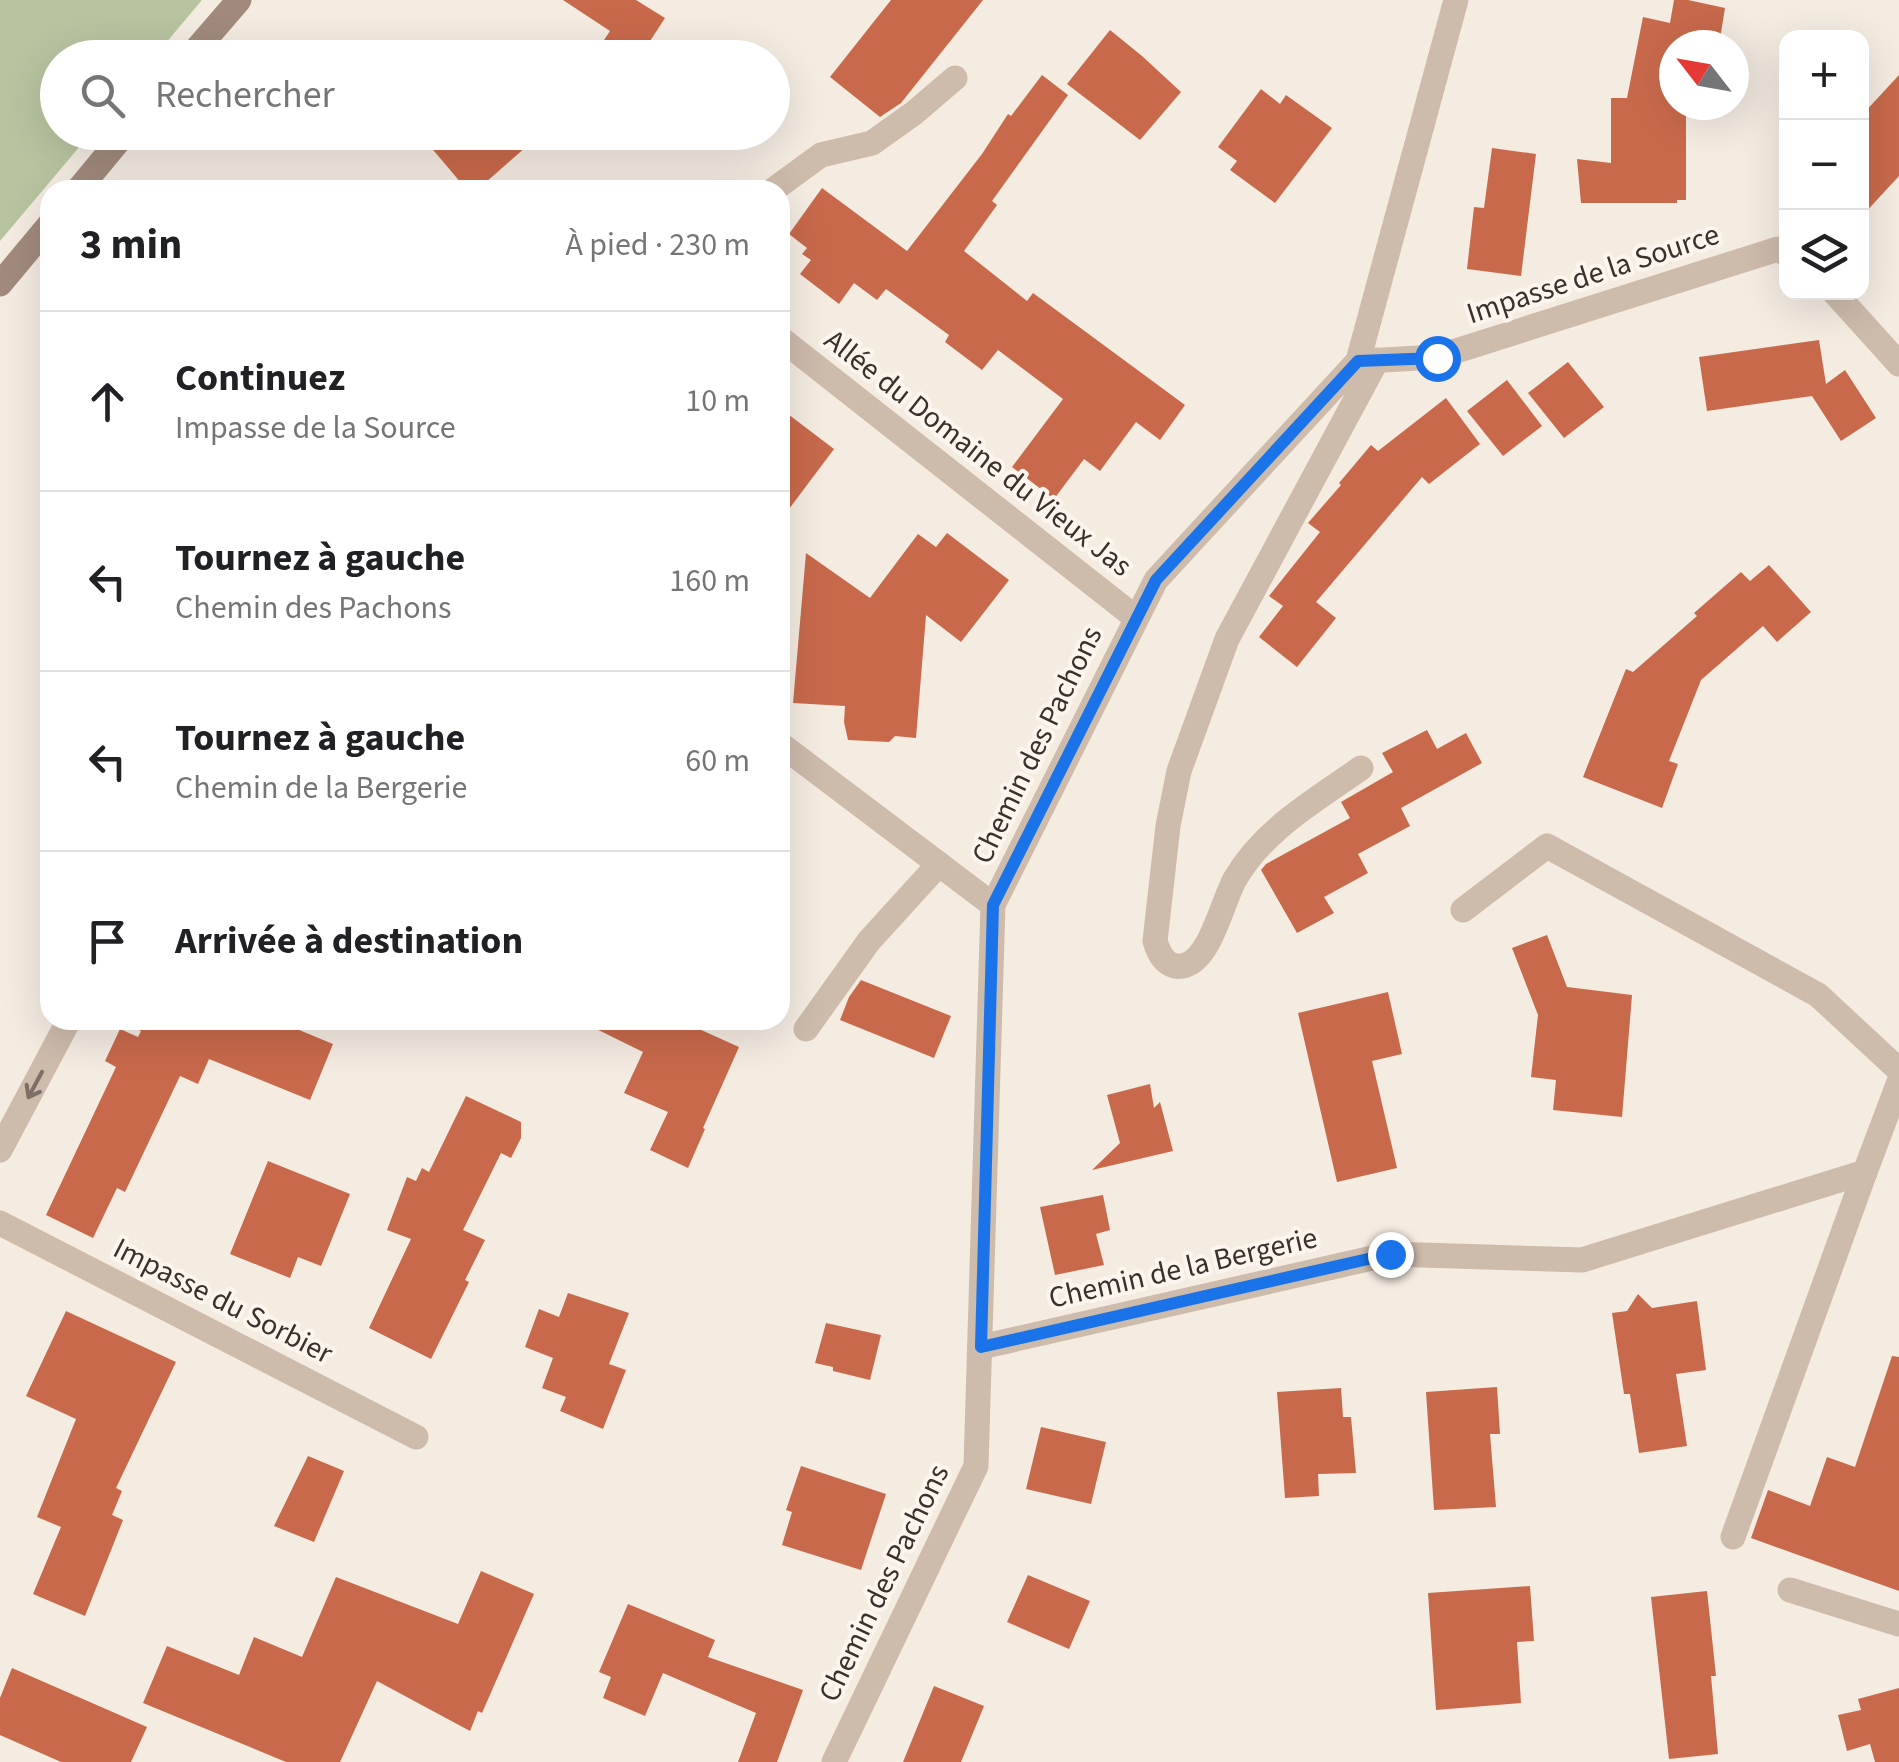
<!DOCTYPE html>
<html lang="fr">
<head>
<meta charset="utf-8">
<style>
	:root { --surface:#fff; --page:#f6f6f6; --text:#202124; --muted:#757577; --line:#e0e0e0 }
	body { margin:0; font-family:"Source Sans 3",sans-serif; background:var(--page); color:var(--text) }
	.controls { position:absolute; right:30px; top:30px; display:grid; overflow:hidden; border-radius:20px; box-shadow:0 10px 40px #0002 }
	.controls button { width:90px; height:90px; display:grid; place-items:center; padding:0; border:0; border-bottom:2px solid var(--line); background:var(--surface); color:var(--text); font:50px sans-serif }
	.compass { position:absolute; left:1659px; top:30px; width:90px; height:90px; border-radius:50%; background:var(--surface); box-shadow:0 10px 40px #0002; rotate:301deg }
	.stop { position:absolute; width:30px; height:30px; margin:-22px; border:8px solid #1a73e8; border-radius:50%; background:#fff }
	.stop.end { background:#1a73e8; border-color:#fff; box-shadow:0 2px 10px #0008 }
	.list { margin:0; padding:0; list-style:none }
	h2 { display:flex; justify-content:space-between; align-items:center; height:130px; margin:0; padding:0 40px; font-size:42px }
	h2 small { font-size:32px; font-weight:400; color:var(--muted) }
	.list li { display:grid; grid-template-columns:65px 1fr auto; gap:30px; align-items:center; box-sizing:border-box; height:180px; padding:0 40px; border-top:2px solid var(--line) }
	.list b { display:block; font-size:38px; white-space:nowrap }
	.list p { margin:0; font-size:32px; white-space:nowrap; color:var(--muted) }
	.list em { font-size:32px; font-style:normal; color:var(--muted) }
	.icon { flex:none; width:55px; height:55px; fill:none; stroke:currentColor; stroke-width:2; stroke-linecap:round; stroke-linejoin:round }
	.map { position:relative; flex:none; width:1899px; height:1762px; overflow:hidden }
	.search { position:absolute; background:var(--surface); box-shadow:0 10px 40px #0002; left:40px; top:40px; width:750px; height:110px; display:flex; align-items:center; gap:25px; box-sizing:border-box; padding:0 35px; border-radius:55px; color:var(--muted); font-size:38px }
	.panel { position:absolute; background:var(--surface); box-shadow:0 10px 40px #0002; left:40px; top:180px; width:750px; height:850px; border-radius:30px }
	.map>svg:first-child { display:block }
</style>
</head>
<body>
<div class="map">
<svg width="1899" height="1762" viewBox="0 0 1899 1762">
	<rect width="100%" height="100%" fill="#f4ebe1"/>
	<polygon fill="#b8c4a0" points="0,0 202,0 154,57 58,58 58,132 91,133 0,241"/>
	<g fill="#c8694b">
		<polygon points="563,0 636,0 665,18 639,58 592,58 610,31"/>
		<polygon points="891,0 983,0 901,103 880,117 830,77"/>
		<polygon points="1674,0 1688,0 1725,8 1719,45 1674,45 1674,105 1708,105 1706,117 1686,114 1686,200 1677,200 1677,203 1581,203 1577,159 1611,163 1611,98 1627,98 1643,17 1670,23"/>
		<polygon points="1110,30 1142,56 1181,92 1140,140 1067,84"/>
		<polygon points="1042,75 1068,95 992,201 997,205 964,251 1027,301 1033,293 1185,405 1160,440 1136,422 1100,471 1084,459 1054,499 1012,467 1063,399 998,350 982,370 945,342 949,335 886,289 877,300 854,283 839,304 800,274 811,260 802,254 807,248 789,234 822,188 907,251 982,154 1008,114 1011,116"/>
		<polygon points="1899,75 1899,176 1862,216 1862,115"/>
		<polygon points="1261,89 1280,104 1286,95 1332,128 1275,203 1230,170 1237,161 1218,147"/>
		<polygon points="418,132 543,132 477,190 467,190"/>
		<polygon points="1492,148 1536,154 1521,276 1467,269 1474,207 1484,208"/>
		<polygon points="1819,340 1826,384 1845,370 1876,418 1841,441 1812,396 1707,411 1699,357"/>
		<polygon points="1568,362 1604,407 1564,438 1528,393"/>
		<polygon points="1507,380 1542,426 1503,456 1467,411"/>
		<polygon points="1446,398 1480,444 1429,484 1422,477 1316,602 1336,618 1297,667 1259,637 1283,606 1269,596 1320,532 1308,523 1341,485 1339,483 1371,445 1378,451"/>
		<polygon points="780,408 834,449 780,521"/>
		<polygon points="947,533 1009,580 961,642 926,615 916,738 895,736 889,742 848,740 844,722 845,706 793,703 806,553 870,598 918,534 936,547"/>
		<polygon points="1769,565 1811,612 1777,642 1763,626 1701,680 1669,761 1678,764 1662,808 1583,777 1626,669 1633,672 1697,616 1694,613 1741,572 1750,581"/>
		<polygon points="1427,730 1437,749 1466,733 1482,763 1401,808 1410,826 1358,854 1368,873 1324,897 1334,913 1297,933 1261,870 1266,864 1350,818 1341,802 1393,772 1382,753"/>
		<polygon points="1547,935 1567,987 1632,995 1622,1117 1553,1110 1556,1080 1531,1077 1538,1015 1512,948"/>
		<polygon points="861,980 951,1016 934,1058 840,1020 849,997"/>
		<polygon points="1388,992 1402,1054 1372,1061 1397,1168 1337,1182 1298,1013"/>
		<polygon points="116,1020 275,1020 333,1044 310,1100 209,1059 198,1084 180,1076 125,1192 117,1188 93,1238 46,1215 116,1067 105,1061 120,1029 138,1037 141,1031"/>
		<polygon points="578,1020 679,1020 739,1047 703,1128 705,1129 688,1168 650,1150 668,1112 624,1093 643,1052"/>
		<polygon points="1150,1084 1154,1108 1160,1102 1173,1151 1092,1170 1120,1143 1107,1095"/>
		<polygon points="466,1096 521,1122 521,1138 511,1158 501,1153 463,1230 485,1240 465,1280 469,1282 431,1359 369,1328 411,1239 387,1230 407,1177 416,1181 422,1168 429,1172"/>
		<polygon points="268,1161 350,1194 321,1266 298,1257 290,1278 230,1254"/>
		<polygon points="1103,1195 1110,1230 1096,1234 1104,1265 1055,1275 1040,1207"/>
		<polygon points="568,1293 629,1313 609,1364 626,1370 603,1429 560,1411 566,1397 542,1388 553,1358 525,1347 539,1309 559,1317"/>
		<polygon points="1638,1294 1652,1308 1697,1301 1706,1370 1676,1374 1687,1446 1639,1453 1630,1394 1624,1394 1612,1313 1627,1311"/>
		<polygon points="66,1311 176,1362 116,1488 122,1491 112,1515 123,1520 85,1616 33,1594 61,1527 37,1517 76,1419 26,1396"/>
		<polygon points="826,1323 881,1335 870,1380 833,1371 833,1367 815,1363"/>
		<polygon points="1892,1356 1899,1357 1899,1591 1751,1538 1768,1490 1810,1506 1827,1457 1855,1467"/>
		<polygon points="1497,1387 1500,1434 1490,1434 1496,1507 1434,1510 1426,1392"/>
		<polygon points="1341,1388 1343,1417 1351,1417 1356,1473 1318,1474 1319,1496 1285,1498 1277,1392"/>
		<polygon points="1041,1427 1106,1442 1091,1504 1026,1489"/>
		<polygon points="308,1456 344,1471 314,1542 274,1526"/>
		<polygon points="801,1466 886,1494 861,1570 782,1545 792,1512 786,1510"/>
		<polygon points="481,1571 534,1594 482,1713 478,1711 470,1731 377,1681 340,1762 286,1762 143,1703 167,1646 239,1675 254,1637 302,1657 336,1577 458,1624"/>
		<polygon points="1028,1575 1090,1601 1069,1649 1007,1622"/>
		<polygon points="1530,1586 1534,1641 1517,1642 1521,1703 1436,1710 1428,1593"/>
		<polygon points="1707,1591 1716,1676 1711,1676 1718,1754 1669,1759 1651,1597"/>
		<polygon points="628,1604 715,1640 708,1657 803,1690 777,1762 738,1762 756,1713 663,1673 645,1716 603,1698 611,1677 599,1672"/>
		<polygon points="12,1668 147,1727 131,1762 61,1762 0,1735 0,1698"/>
		<polygon points="934,1686 984,1706 961,1762 903,1762"/>
		<polygon points="1899,1688 1899,1762 1875,1762 1870,1744 1847,1751 1838,1715 1861,1710 1858,1699"/>
	</g>
	<g fill="none" stroke-linecap="round" stroke-linejoin="round">
		<g stroke="#cdbbac" stroke-width="25">
			<polyline points="780,338 1136,618"/>
			<polyline points="806,1029 869,941 939,864"/>
		</g>
		<g stroke="#cdbbac" stroke-width="25">
			<polyline points="773,190 821,155 872,143 914,113 955,78"/>
			<polyline points="1834,292 1899,364"/>
			<polyline points="1365,361 1437,357 1778,249 1786,254"/>
			<polyline points="780,744 993,905"/>
			<path d="M1361 768C1316 800 1264 829 1235 879 1223 900 1211 957 1186 965 1168 971 1159 955 1155 941L1168 826 1179 771 1227 639 1377 360"/>
			<polyline points="1463,910 1547,846 1818,995 1899,1070"/>
			<polyline points="0,1150 69,1020"/>
			<polyline points="0,1223 416,1437"/>
			<polyline points="981,1347 1390,1254 1582,1260 1865,1172 1899,1082"/>
			<polyline points="1733,1537 1865,1172"/>
			<polyline points="1790,1590 1899,1624"/>
			<polyline points="834,1762 976,1466 993,905 1156,580 1358,361 1456,0"/>
		</g>
		<g stroke="#a18a7d" stroke-width="25">
			<polyline points="189,58 239,0"/>
			<polyline points="78,190 126,132"/>
			<polyline points="0,284 50,224"/>
		</g>
	</g>
	<defs><path id="oneway-shaft" d="M-6 0H5M1.5-3L5.5 0L1.5 3" fill="none" stroke-width="1.6" stroke-linecap="round" stroke-linejoin="round" transform="scale(2.5)"/></defs>
	<use stroke="#7d6f65" href="#oneway-shaft" transform="translate(35 1085) rotate(118)"/>
	<g fill="none" stroke-linecap="round" stroke-linejoin="round">
		<polyline stroke="#1a73e8" stroke-width="12" points="1390,1254 981,1347 993,905 1156,580 1358,361 1437,358"/>
	</g>
	<g text-anchor="middle" dominant-baseline="central" stroke-width="8" stroke-linejoin="round" paint-order="stroke">
		<g font-size="30" fill="#3b302b" stroke="#fbf5ee">
			<text transform="translate(1593 274) rotate(-18)">Impasse de la Source</text>
			<text transform="translate(978 453) rotate(38)">Allée du Domaine du Vieux Jas</text>
			<text transform="translate(1037 745) rotate(-64)">Chemin des Pachons</text>
			<text transform="translate(1183 1268) rotate(-13)">Chemin de la Bergerie</text>
			<text transform="translate(223 1301) rotate(27)">Impasse du Sorbier</text>
			<text transform="translate(884 1583) rotate(-64)">Chemin des Pachons</text>
		</g>
	</g>
</svg>
<div class="controls">
<button>+</button>
<button>−</button>
<button><svg class="icon" aria-label="layers" viewBox="0 0 24 24"><path d="M12 4l9 5-9 5-9-5zM3 14l9 5 9-5"/></svg></button>
</div>
<svg class="compass" viewBox="-18 -18 36 36"><path d="M0-13l5 13h-10z" fill="#e53935"/><path d="M0 13l5-13h-10z" fill="#757577"/></svg>
<div class="stop" style="left:1437px;top:358px"></div>
<div class="stop end" style="left:1390px;top:1254px"></div>
<div class="search"><svg class="icon" aria-label="search" viewBox="0 0 24 24"><circle cx="10" cy="10" r="6"/><path d="M15 15l6 6"/></svg>Rechercher</div>
<section class="panel">
<h2>3 min<small>À pied · 230 m</small></h2>
<ul class="list">
<li><svg class="icon" aria-label="ahead" viewBox="0 0 24 24"><path d="M12 20V5M6 11l6-6 6 6"/></svg><div><b>Continuez</b><p>Impasse de la Source</p></div><em>10 m</em></li>
<li><svg class="icon" aria-label="left" viewBox="0 0 24 24"><path d="M17 20v-9H6M10 6l-5 5 5 5"/></svg><div><b>Tournez à gauche</b><p>Chemin des Pachons</p></div><em>160 m</em></li>
<li><svg class="icon" aria-label="left" viewBox="0 0 24 24"><path d="M17 20v-9H6M10 6l-5 5 5 5"/></svg><div><b>Tournez à gauche</b><p>Chemin de la Bergerie</p></div><em>60 m</em></li>
<li><svg class="icon" aria-label="arrive" viewBox="0 0 24 24"><path d="M6 21V4h12l-3 4 3 4H6"/></svg><div><b>Arrivée à destination</b></div></li>
</ul>
</section>
</div>
</body>
</html>
